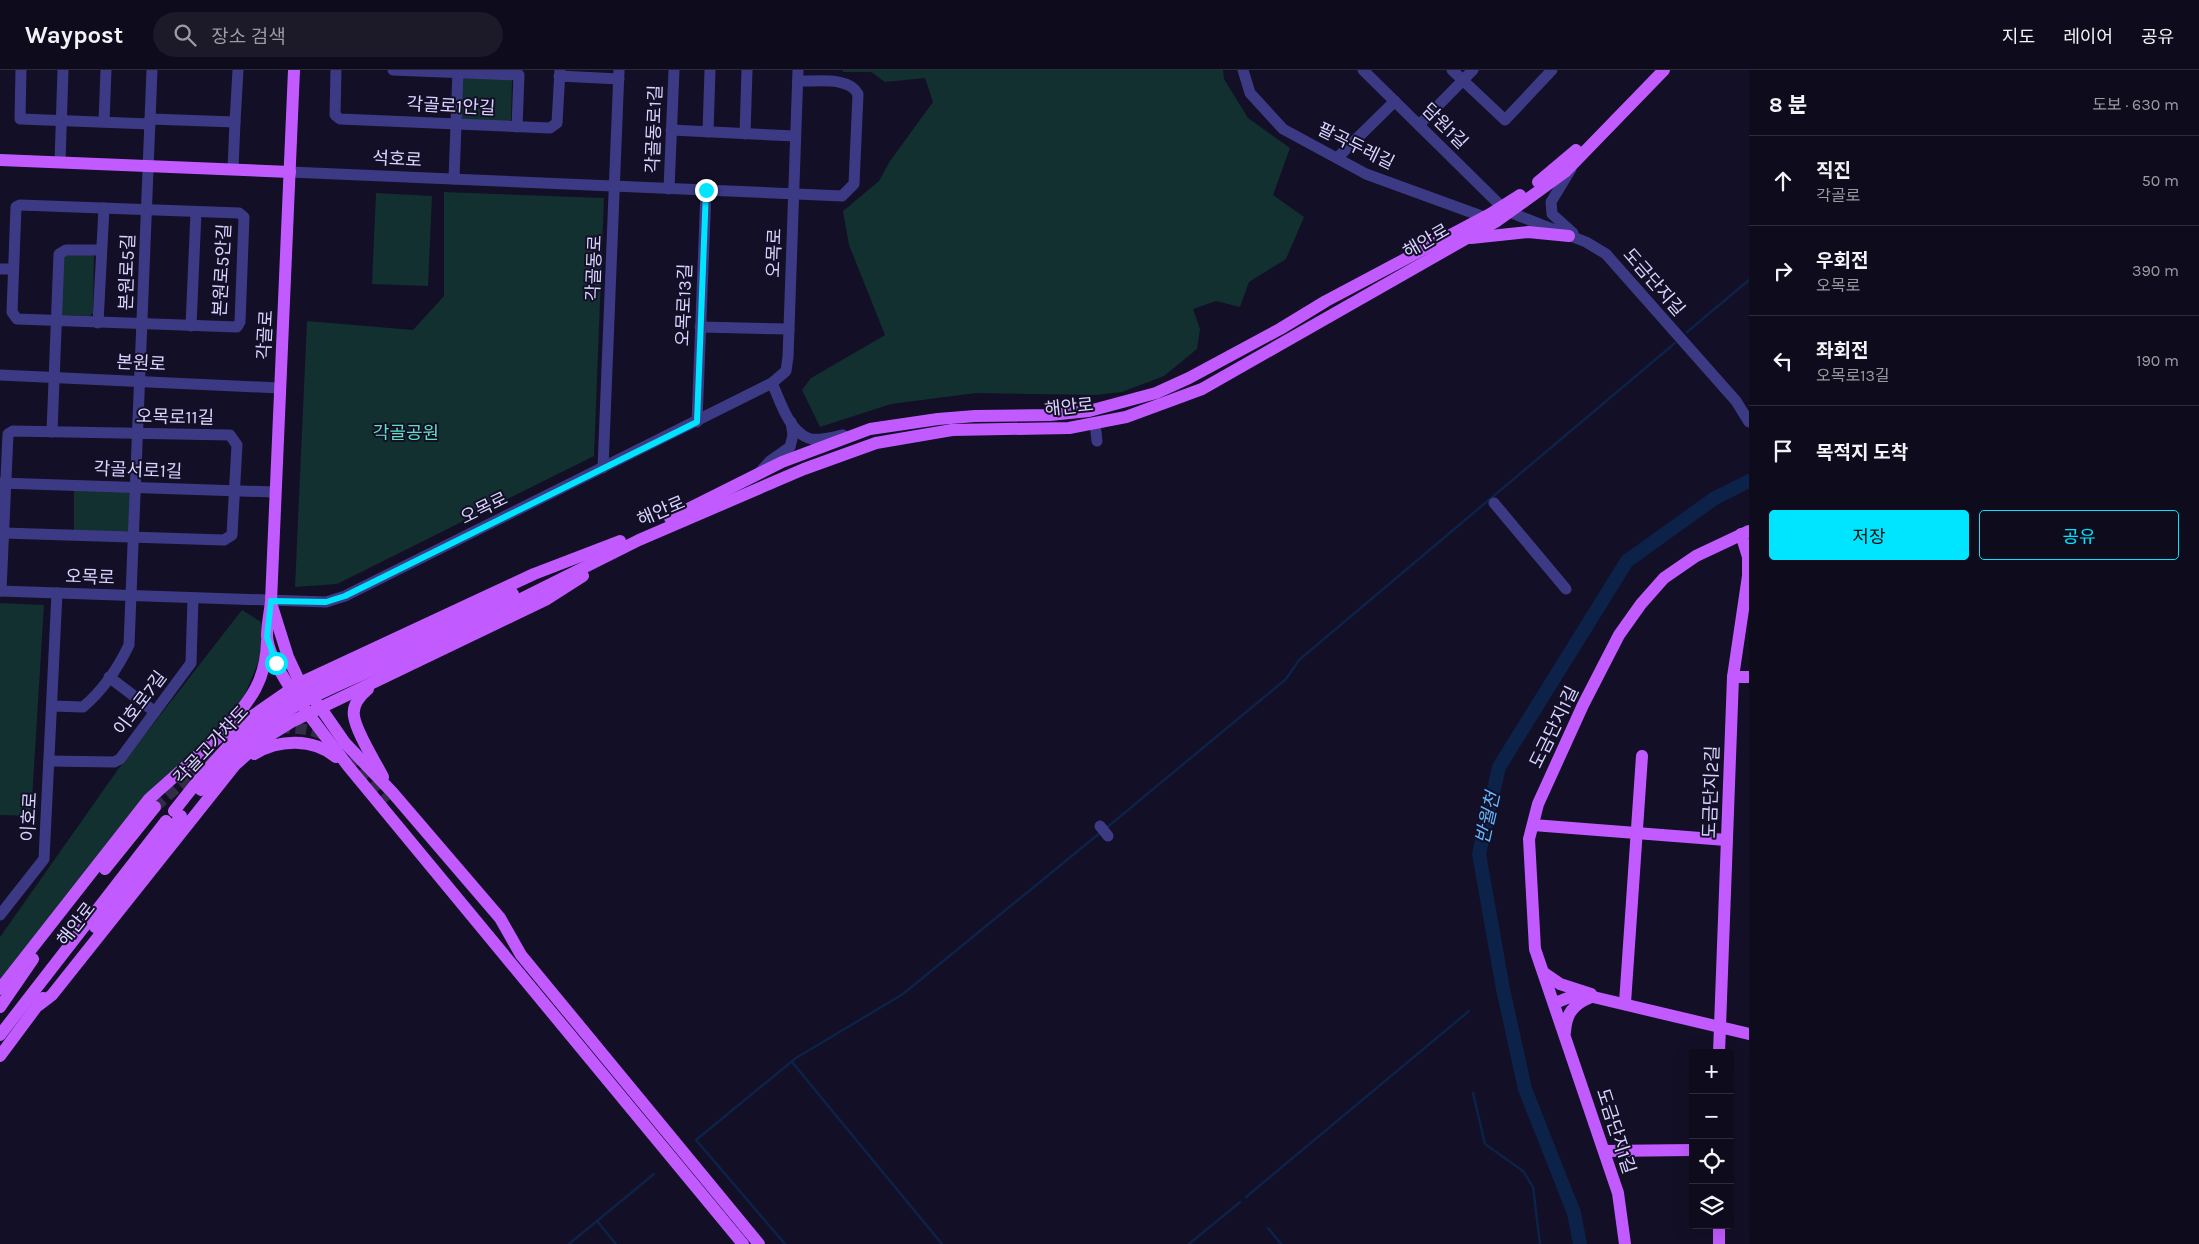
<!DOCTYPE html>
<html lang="ko">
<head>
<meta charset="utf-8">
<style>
	:root { --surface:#0e0b1c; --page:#1c1929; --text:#f1f3f6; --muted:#9b9ba3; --line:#2e2b3b; --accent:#00e5ff }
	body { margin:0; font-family:Karla,"Noto Sans KR",sans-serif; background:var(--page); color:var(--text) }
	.controls { position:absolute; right:15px; bottom:15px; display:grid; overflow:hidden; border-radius:5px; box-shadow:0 5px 20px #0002 }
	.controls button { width:45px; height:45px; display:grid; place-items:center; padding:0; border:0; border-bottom:1px solid var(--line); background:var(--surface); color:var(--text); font:25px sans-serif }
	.stop { position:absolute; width:15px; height:15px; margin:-11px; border:4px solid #00e5ff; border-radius:50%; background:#fff }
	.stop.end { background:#00e5ff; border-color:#fff; box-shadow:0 1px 5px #0008 }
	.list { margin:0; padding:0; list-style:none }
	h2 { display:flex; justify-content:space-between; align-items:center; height:65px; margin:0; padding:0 20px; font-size:21px }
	h2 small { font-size:16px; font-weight:400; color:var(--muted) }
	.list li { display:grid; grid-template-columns:32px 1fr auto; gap:15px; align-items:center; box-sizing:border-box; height:90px; padding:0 20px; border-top:1px solid var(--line) }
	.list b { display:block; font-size:19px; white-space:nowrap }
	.list p { margin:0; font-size:16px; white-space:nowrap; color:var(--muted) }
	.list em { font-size:16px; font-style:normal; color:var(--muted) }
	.actions { display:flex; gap:10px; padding:15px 20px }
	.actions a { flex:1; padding:11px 0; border:1px solid var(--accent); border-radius:5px; text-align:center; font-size:18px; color:var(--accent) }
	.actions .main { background:var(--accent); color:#111 }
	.icon { flex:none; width:28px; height:28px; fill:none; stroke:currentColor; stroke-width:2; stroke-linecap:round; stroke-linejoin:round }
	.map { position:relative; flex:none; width:1749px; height:1174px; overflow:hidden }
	header { display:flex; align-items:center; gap:30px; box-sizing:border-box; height:70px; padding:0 25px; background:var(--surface); border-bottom:1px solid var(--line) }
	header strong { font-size:24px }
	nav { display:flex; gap:28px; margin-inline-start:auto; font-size:18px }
	.search { width:350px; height:45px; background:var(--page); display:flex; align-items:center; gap:12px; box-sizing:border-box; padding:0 18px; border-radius:28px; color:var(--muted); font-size:19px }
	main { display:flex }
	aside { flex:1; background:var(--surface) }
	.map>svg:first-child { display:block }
</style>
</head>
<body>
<header>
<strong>Waypost</strong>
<div class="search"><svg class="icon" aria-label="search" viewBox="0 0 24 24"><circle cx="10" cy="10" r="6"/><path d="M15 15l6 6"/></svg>장소 검색</div>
<nav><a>지도</a><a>레이어</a><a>공유</a></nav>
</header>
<main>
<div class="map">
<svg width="1749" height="1174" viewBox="0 0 1749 1174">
	<rect width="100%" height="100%" fill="#130f26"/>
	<g fill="#12302f">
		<polygon points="843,0 1223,0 1224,9 1248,48 1290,78 1273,125 1304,147 1286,189 1249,212 1240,237 1216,231 1193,239 1200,259 1197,279 1164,306 1122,322 1096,325 976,323 891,334 820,357 802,320 811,308 885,265 849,175 843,141 879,111 890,91 933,32 925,8 885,12 871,2 843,2"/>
		<polygon points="464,6 512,10 511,50 508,52 460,49 461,9"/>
		<polygon points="444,122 604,128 594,386 337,514 295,517 307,251 413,260 444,226"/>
		<polygon points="376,123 432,126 428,216 372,214"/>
		<polygon points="91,183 94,186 93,243 90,246 62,245 60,186"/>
		<polygon points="74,420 127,421 130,424 129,460 126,463 74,462"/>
		<polygon points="0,533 44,535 31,746 0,745"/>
		<polygon points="242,540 261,552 263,581 242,631 188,688 0,918 0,867 119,698"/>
	</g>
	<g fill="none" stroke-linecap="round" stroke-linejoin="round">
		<g stroke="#0c2248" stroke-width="2.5">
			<polyline points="1687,262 1749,210"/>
			<polyline points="1105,759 1286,609 1299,590 1675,273"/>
			<polyline points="792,992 942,1174"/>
			<polyline points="1473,1023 1485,1074 1523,1101 1533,1117 1540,1174"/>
			<polyline points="1246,1127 1469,941"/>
			<polyline points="597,1151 616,1174"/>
			<polyline points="1268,1158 1281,1174"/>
			<polyline points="569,1174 654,1104"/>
			<polyline points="785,1174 696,1070 796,988 903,924 1101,762"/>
			<polyline points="1189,1174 1240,1132"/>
		</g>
		<polyline stroke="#0c2248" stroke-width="14" points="1580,1174 1574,1143 1525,1019 1503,919 1479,784 1499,697 1627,491 1715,428 1749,411"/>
		<g stroke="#312d47" stroke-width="11" stroke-dasharray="11 5.5" stroke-linecap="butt">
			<path d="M279 658C294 658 315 658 328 668"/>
			<polyline points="350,687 388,731"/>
			<polyline points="155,737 218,682"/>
		</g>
		<g stroke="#3d3a85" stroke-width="11">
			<polyline points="21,0 20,49 150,54"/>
			<polyline points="336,0 335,45 340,49 550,58 557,53 560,0"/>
			<polyline points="393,0 519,5 517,57"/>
			<polyline points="1243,0 1250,23 1283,59 1366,104 1484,147"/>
			<polyline points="1363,0 1502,137 1509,142 1586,172 1606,184 1736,331 1749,352"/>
			<polyline points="1452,0 1505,50 1552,0"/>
			<polyline points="559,6 619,9"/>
			<polyline points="150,49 235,52 238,0"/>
			<polyline points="104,52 106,0"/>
			<polyline points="1419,55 1473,0"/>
			<polyline points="671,60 795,66"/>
			<polyline points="708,62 710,0"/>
			<polyline points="745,64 747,0"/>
			<polyline points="1337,88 1395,31"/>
			<polyline points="60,92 63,0"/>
			<polyline points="233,99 235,52"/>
			<polyline points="1571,99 1551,132 1552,144 1573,163"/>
			<path d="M290 102 842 126 854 114 858 24C849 6 816 12 798 11"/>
			<polyline points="454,109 458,0"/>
			<polyline points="669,119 674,0"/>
			<polygon points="20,135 239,143 244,147 240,252 237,257 17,249 12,242 16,137"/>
			<polyline points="0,199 13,199"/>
			<polyline points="98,253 104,138"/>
			<polyline points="191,256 196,142"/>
			<polyline points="700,257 789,259"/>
			<polyline points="0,305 280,318"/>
			<path d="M772 313C780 330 788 360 808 368 818 372 833 367 843 365"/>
			<polyline points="697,352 706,121"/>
			<polyline points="1095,353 1097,371"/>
			<polyline points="52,362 59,184 66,180 101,180"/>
			<polyline points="603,398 619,0"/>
			<polyline points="760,402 770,391 790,377 793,365 791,352"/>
			<polyline points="0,413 275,422"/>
			<polyline points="1494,433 1566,519"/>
			<polyline points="0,521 326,532 345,526 375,511 772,313 786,301 788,287 798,0"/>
			<polyline points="1,521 8,364 13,361 230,365 237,375 232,465 224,470 4,463"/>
			<polyline points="109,607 155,642"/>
			<path d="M52 636 83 637C102 621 118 598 129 575L152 0"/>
			<polyline points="49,691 114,692 120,689 191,593 193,528"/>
			<polyline points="1100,756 1108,766"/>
			<polyline points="0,845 44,789 57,523"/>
		</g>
		<g stroke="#c25bff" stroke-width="12">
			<path d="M294 0 271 531C270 542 267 555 267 566 269 600 327 667 348 696L743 1174"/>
			<polyline points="0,90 290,102"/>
			<polyline points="1538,112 1576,80"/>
			<polyline points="1471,168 1528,162 1569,166"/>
			<polyline points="670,448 782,392 870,359 938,349 975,346 1050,345 1089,341 1156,323 1189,308 1280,259 1326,231 1490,144 1520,125"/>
			<polyline points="272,536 288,587 300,613 320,637 345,673 392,722 500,848 521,885 759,1174"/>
			<polyline points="411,572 513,524"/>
			<polyline points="415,582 639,470 804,399 876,373 952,360 1069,358 1126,347 1202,319 1497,151 1565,102 1664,0"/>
			<polyline points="1733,607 1749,607"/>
			<path d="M368 619C361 625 352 635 354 646 356 662 375 691 383 707"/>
			<path d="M227 658C250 630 266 611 267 572"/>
			<path d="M254 684C279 669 313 668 336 687"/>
			<polyline points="1533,755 1726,770"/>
			<polyline points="105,799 155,737"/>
			<polyline points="95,857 181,746"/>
			<polyline points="1544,903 1560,914 1591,924"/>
			<polyline points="0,919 149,729 221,665 238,656 300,613 534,504 620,471"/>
			<polyline points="1555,933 1570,927 1585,925 1749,964"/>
			<polyline points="1625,933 1642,686"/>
			<polyline points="39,935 52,925 235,695 264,669 293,651 547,529 583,506"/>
			<polyline points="0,937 33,889"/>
			<path d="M1565 962C1566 945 1572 935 1589 928"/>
			<polyline points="0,965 166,751"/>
			<polyline points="1719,983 1733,607 1748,506 1748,487 1741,464"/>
			<polyline points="0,986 43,928"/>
			<polyline points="1604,1081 1693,1080"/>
			<polyline points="1719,1155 1719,1174"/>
			<polyline points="1625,1174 1618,1123 1535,879 1529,769 1538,734 1583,635 1619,565 1641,534 1664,508 1696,486 1749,461"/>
		</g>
		<g stroke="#c25bff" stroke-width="12">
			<path d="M201 720C227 689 257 659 292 638 331 616 374 600 415 582"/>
			<path d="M174 741C201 707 229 670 265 644 309 612 362 594 411 572"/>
		</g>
	</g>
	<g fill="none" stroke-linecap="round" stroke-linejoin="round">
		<polyline stroke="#00e5ff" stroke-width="6" points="276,593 267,567 271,531 326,532 345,526 697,352 706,120"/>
	</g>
	<g text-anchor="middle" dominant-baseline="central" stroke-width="4" stroke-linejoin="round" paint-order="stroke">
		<g font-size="18" fill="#d9d4ff" stroke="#130f26">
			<text transform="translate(451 36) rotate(3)">각골로1안길</text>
			<text transform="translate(1445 56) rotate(45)">담원1길</text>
			<text transform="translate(654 59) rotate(-88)">각골동로1길</text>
			<text transform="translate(1356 76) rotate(26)">팔곡두레길</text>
			<text transform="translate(397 89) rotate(3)">석호로</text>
			<text transform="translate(1426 171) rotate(-30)">해안로</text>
			<text transform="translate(774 183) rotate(-88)">오목로</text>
			<text transform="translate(594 198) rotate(-88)">각골동로</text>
			<text transform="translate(222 200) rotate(-87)">본원로5안길</text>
			<text transform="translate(127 202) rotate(-88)">본원로5길</text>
			<text transform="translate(1654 212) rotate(49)">도금단지길</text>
			<text transform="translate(684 235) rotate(-88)">오목로13길</text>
			<text transform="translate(265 265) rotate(-87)">각골로</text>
			<text transform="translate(141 293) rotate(3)">본원로</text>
			<text transform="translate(1069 337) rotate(-6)">해안로</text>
			<text transform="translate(175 347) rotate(1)">오목로11길</text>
			<text transform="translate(138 400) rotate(2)">각골서로1길</text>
			<text transform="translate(484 438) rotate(-26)">오목로</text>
			<text transform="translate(661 441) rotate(-23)">해안로</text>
			<text transform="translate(90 507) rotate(2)">오목로</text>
			<text transform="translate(140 633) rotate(-53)">이호로7길</text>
			<text transform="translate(1554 657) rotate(-64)">도금단지1길</text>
			<text transform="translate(211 675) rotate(-47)">각골고가차도</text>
			<text transform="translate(1711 722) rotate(-88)">도금단지2길</text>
			<text transform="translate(29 747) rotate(-87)">이호로</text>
			<text transform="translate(76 854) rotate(-52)">해안로</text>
			<text transform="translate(1616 1061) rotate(72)">도금단지1길</text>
		</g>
		<g font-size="18" fill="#5fe0c0" stroke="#130f26">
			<text x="406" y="363">각골공원</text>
		</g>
		<g font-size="19" font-style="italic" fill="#62b6ff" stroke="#130f26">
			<text transform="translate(1488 748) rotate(-77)">반월천</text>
		</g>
	</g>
</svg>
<div class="controls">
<button>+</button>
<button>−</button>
<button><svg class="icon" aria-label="locate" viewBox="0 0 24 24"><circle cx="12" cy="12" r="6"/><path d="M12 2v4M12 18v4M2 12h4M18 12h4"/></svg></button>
<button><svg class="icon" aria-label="layers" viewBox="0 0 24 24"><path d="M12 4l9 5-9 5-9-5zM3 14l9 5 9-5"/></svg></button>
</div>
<div class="stop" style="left:276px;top:593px"></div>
<div class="stop end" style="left:706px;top:120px"></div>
</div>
<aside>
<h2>8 분<small>도보 · 630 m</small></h2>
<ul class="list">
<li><svg class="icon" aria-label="ahead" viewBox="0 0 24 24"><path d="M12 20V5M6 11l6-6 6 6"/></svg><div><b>직진</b><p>각골로</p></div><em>50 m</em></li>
<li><svg class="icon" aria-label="right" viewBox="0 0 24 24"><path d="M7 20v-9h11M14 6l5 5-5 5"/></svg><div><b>우회전</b><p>오목로</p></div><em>390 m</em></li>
<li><svg class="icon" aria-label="left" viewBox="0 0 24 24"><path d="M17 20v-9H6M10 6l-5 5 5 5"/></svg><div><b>좌회전</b><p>오목로13길</p></div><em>190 m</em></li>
<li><svg class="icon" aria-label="arrive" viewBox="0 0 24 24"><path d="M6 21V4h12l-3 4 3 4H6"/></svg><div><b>목적지 도착</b></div></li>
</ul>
<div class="actions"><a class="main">저장</a><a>공유</a></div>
</aside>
</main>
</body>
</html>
